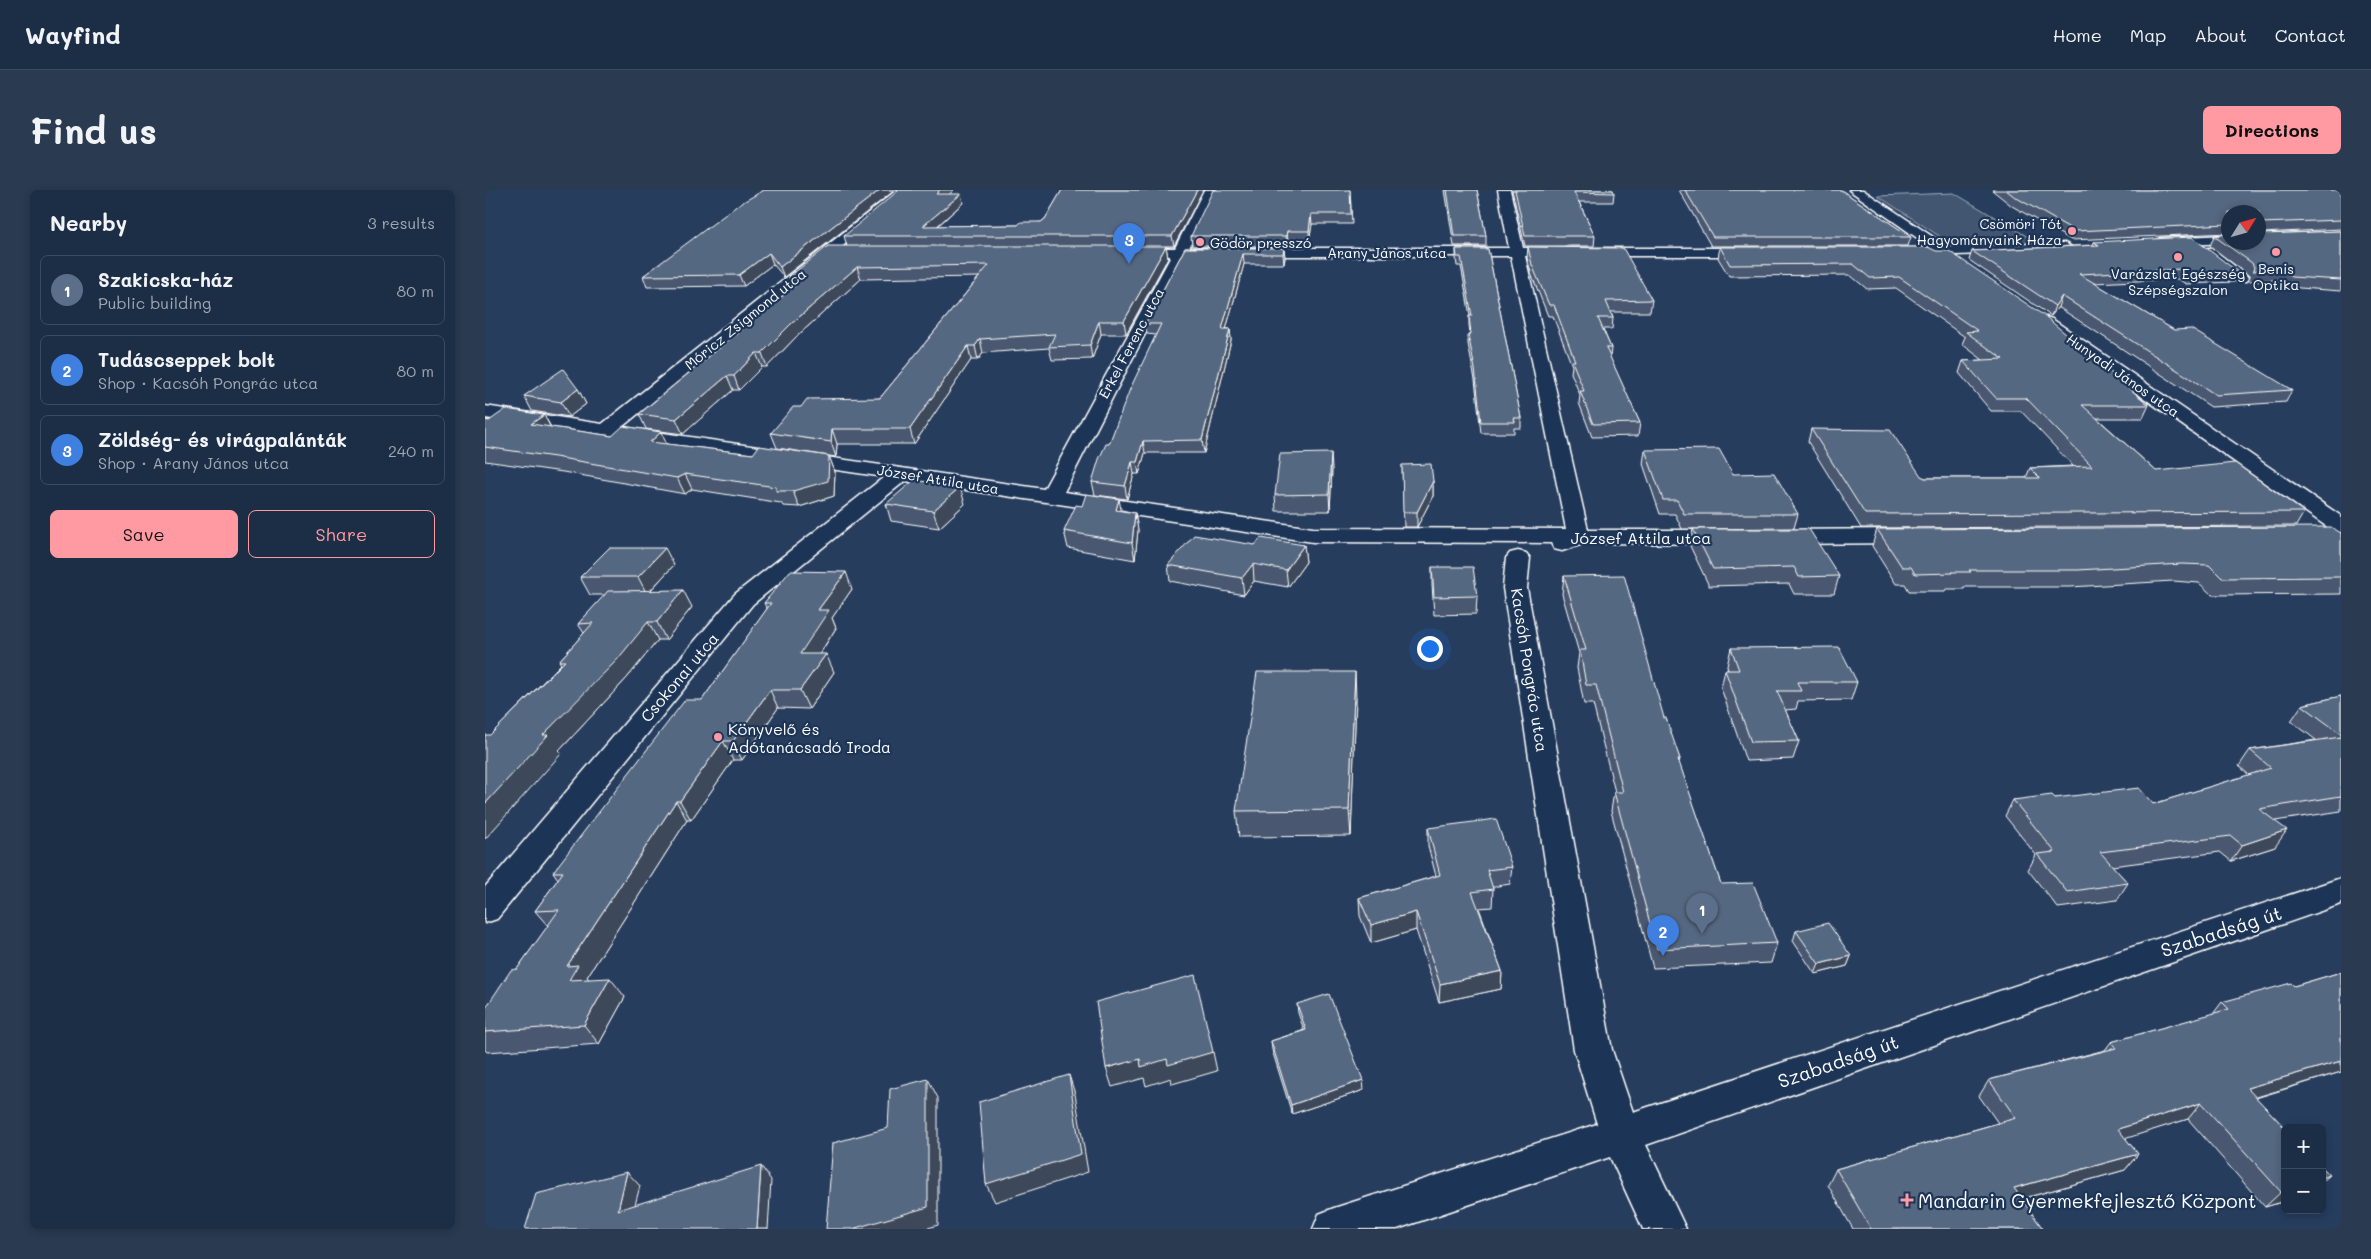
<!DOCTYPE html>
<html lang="en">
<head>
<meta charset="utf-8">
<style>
	:root { --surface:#1c2e46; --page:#293a51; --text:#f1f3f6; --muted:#a0a8b3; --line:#3a4a5f; --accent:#ff9aa2 }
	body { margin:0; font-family:Mali,sans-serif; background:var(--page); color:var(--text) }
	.controls { position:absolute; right:15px; bottom:15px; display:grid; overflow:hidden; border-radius:8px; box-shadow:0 2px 8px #0003 }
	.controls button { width:45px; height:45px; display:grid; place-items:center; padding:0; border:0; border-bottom:1px solid var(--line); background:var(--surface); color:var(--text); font:25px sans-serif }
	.compass { position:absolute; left:1736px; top:15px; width:45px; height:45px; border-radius:50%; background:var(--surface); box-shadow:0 2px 8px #0003; rotate:53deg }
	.you { position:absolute; left:944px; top:458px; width:18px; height:18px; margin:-12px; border:4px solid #fff; border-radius:50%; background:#1a73e8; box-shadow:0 0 0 8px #1a73e833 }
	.badge { display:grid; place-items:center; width:32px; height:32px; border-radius:50%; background:var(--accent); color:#fff; font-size:16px; font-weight:700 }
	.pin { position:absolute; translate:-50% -41px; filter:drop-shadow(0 1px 2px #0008) }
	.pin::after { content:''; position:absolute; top:26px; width:18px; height:15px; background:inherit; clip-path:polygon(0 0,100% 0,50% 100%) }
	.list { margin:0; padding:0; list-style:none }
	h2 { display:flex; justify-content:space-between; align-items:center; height:65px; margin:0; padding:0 20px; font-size:21px }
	h2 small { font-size:16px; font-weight:400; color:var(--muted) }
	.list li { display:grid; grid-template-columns:32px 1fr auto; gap:15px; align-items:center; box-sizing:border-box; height:70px; margin:0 10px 10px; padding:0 10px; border:1px solid var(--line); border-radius:8px }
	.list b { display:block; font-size:19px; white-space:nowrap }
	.list p { margin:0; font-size:16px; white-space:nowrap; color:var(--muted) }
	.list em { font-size:16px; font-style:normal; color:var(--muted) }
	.actions { display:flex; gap:10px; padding:15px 20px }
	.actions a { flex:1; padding:11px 0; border:1px solid var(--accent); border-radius:8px; text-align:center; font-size:18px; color:var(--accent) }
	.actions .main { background:var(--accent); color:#111 }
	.map { position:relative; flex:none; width:1856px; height:1039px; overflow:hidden; border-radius:8px }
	header { display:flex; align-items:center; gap:30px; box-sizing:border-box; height:70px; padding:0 25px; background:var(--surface); border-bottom:1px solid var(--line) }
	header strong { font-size:24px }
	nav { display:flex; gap:28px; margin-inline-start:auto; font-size:18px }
	.intro { display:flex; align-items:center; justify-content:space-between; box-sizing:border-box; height:120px; padding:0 30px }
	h1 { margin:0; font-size:35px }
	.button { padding:12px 22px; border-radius:8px; background:var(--accent); color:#111; font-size:18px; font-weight:700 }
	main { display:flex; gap:30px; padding:0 30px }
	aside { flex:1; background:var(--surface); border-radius:8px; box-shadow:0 2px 8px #0003 }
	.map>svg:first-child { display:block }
</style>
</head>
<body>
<header>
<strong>Wayfind</strong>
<nav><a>Home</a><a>Map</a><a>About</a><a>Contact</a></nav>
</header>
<div class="intro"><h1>Find us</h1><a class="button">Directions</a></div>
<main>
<aside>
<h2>Nearby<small>3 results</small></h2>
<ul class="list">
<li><span class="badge" style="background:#5c6f8a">1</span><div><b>Szakicska-ház</b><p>Public building</p></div><em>80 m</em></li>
<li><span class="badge" style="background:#3f7fe0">2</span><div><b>Tudáscseppek bolt</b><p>Shop · Kacsóh Pongrác utca</p></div><em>80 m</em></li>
<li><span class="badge" style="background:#3f7fe0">3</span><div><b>Zöldség- és virágpalánták</b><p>Shop · Arany János utca</p></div><em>240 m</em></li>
</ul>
<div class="actions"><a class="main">Save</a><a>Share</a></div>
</aside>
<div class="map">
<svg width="1856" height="1039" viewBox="0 0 1856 1039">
	<rect width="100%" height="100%" fill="#263d5e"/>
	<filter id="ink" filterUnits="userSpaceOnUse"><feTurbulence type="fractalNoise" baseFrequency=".02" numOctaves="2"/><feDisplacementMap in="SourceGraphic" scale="10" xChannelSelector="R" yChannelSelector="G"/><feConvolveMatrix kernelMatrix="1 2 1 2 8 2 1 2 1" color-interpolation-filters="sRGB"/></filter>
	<g filter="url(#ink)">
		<polygon fill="#425672" stroke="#a0aab8" points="1469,3 1555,54 1471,57 1393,6"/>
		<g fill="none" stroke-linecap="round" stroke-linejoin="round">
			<defs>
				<g id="minor">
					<path d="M412 0H426L137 237 559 299 686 66H645L638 62 645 58H690L719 0H731L704 58H1024L1013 0H1025L1038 58H1272L1279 62 1272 66H1040L1103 340H1244L1252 342 1255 347 1252 352 1244 354 1101 353 1077 361 1069 359 1066 353 828 352 420 291 268 414 12 729 0 733V697L250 404 399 287 0 228V216L117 234ZM700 66H1026L1081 339 828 338 579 302Z"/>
					<polygon points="1364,0 1378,0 1463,57 1580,53 1587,57 1580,61 1471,65 1464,68 1456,65 1423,65 1421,62 1423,59 1445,57"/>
					<polygon points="1744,45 1744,52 1747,52 1744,53 1675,56 1668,52 1675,48"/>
					<polygon points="1723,58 1728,59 1761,85 1763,88 1761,91 1751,91 1718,65 1716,62"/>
					<polygon points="1561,127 1567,129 1856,326 1856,343 1848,341 1555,135 1553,132 1555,129"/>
					<polygon points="1427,339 1435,341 1438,346 1435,351 1427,353 1292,354 1284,352 1281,347 1284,342 1292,340"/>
					<polygon points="1033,361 1041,363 1045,368 1042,398 1127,860 1148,922 1856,688 1856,714 1161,955 1201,1039 1158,1039 1125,967 912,1039 828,1039 834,1024 849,1018 1112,934 1089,860 1018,398 1021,368 1025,363"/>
				</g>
			</defs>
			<use href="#minor" stroke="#fff" stroke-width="3"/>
			<use href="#minor" fill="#1d3557" fill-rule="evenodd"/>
		</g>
		<g fill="#49596f" stroke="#fff">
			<polygon points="279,0 410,0 299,87 288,74 259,96 162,97 158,86"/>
			<polygon points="577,0 718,0 689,56 681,56 683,68 641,144 616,144 607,169 567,170 564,158 498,163 493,170 486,170 429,254 352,254 351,267 292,258 286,243 316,217 395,208 494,87 376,89 311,147 282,177 277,177 254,200 248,200 198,244 161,239 154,224 308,98 304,87 362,56 359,46 464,4 478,13 453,36 533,35 556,32 560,29"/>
			<polygon points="865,0 867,34 827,34 824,51 803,51 802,56 707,56 706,46"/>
			<polygon points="960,0 992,0 1001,46 1001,56 969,56"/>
			<polygon points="1027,0 1128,0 1129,3 1128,12 1094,12 1110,46 1109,56 1040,56"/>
			<polygon points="1194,0 1356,0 1426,47 1423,56 1226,56"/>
			<polygon points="1507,0 1856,0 1856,39 1777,43 1779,44 1856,41 1856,101 1801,97 1791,90 1763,91 1765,87 1762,84 1725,56 1729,46 1774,52 1744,22 1744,43 1586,50 1527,16"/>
			<polygon points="1609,52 1753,82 1749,92 1701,94 1693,89 1609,93 1689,140 1807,200 1801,212 1726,217 1573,117 1566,126 1484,70 1487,61 1608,55"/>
			<polygon points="1043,57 1167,110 1165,122 1126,122 1128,128 1127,139 1118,139 1126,158 1125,168 1155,233 1153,246 1107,247 1094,213 1095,205 1086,183 1087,176 1068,126 1063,126 1047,86 1042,68"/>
			<polygon points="1235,57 1443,57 1664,215 1658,228 1612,228 1671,281 1819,322 1811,336 1376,338 1323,252 1326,239 1440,288 1541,288 1545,278 1588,276 1536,221 1506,221 1474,183 1478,171 1498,170 1477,154 1480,147 1411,98 1382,99 1365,85 1244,86 1233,68"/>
			<polygon points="700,58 799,58 800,68 799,74 759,74 741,139 745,139 746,150 719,263 660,263 654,284 649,284 642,309 610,305 607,292 624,254 671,145 662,144 660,134"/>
			<polygon points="971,59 1003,59 1036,228 1036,238 1029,238 1029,243 996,243 990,190 983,154 983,144 985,144 984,135 984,126 985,126 976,76 972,76 971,68"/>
			<polygon points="93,199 101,214 84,227 47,221 39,206"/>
			<polygon points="59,225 66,237 182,254 268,264 344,266 350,282 349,306 314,317 298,316 296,313 207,299 200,304 78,282 0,271 0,230 4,231"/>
			<polygon points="1160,260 1248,284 1313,324 1309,338 1197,339 1190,324 1175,324 1158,274"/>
			<polygon points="917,275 948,291 948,306 932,337 919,337"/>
			<polygon points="847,279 845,321 791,321 790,305"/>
			<polygon points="401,314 480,314 454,338 406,331"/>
			<polygon points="637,320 650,323 653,340 650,370 583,358 579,341"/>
			<polygon points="1208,339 1354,386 1349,404 1309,404 1304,394 1224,396 1205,356"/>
			<polygon points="1392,339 1856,343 1856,404 1727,405 1714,393 1688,391 1585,397 1480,397 1479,399 1461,399 1460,401 1424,401 1420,394 1411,394 1387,356"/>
			<polygon points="770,355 819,355 821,372 803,397 769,391 759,405 685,391 683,375"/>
			<polygon points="189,375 166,400 207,417 181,450 173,450 142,488 74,561 76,564 5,545 76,474 74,471 99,443 93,434 120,405 105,405 95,387"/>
			<polygon points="947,377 992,406 991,424 949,425 947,395"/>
			<polygon points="1079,386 1179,528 1195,569 1194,573 1236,694 1292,753 1286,773 1168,778 1126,621 1129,602 1130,602 1108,514 1099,514 1092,478 1094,463 1077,404"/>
			<polygon points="367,399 347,428 351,438 335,464 349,482 324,519 293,518 257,570 248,570 206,630 202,630 102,787 104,789 140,807 114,854 2,862 0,860 0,819 32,779 63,736 50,721 73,689 68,682 217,510 282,419 279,413"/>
			<polygon points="1246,458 1372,492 1366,510 1313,511 1311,519 1300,520 1314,551 1308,569 1261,571 1236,498 1240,480 1243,480 1242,476"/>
			<polygon points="1856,506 1856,621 1790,631 1790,657 1746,671 1735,662 1627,676 1643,693 1632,710 1573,718 1543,680 1551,665 1520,626 1528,610 1570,608 1668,614 1764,585 1754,576 1765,560 1831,550 1806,531 1817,515"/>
			<polygon points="871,507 866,646 754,647 751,621"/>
			<polygon points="943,638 1027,677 1025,694 1007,697 1008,699 1007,717 994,718 1017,781 1016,799 954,812 931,740 886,753 875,726 874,708 951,686 943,656"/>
			<polygon points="1311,741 1366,766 1362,776 1330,784 1308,751"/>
			<polygon points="1856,782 1856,882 1771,908 1800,938 1800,1011 1780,1017 1703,929 1640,948 1653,964 1640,980 1536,1009 1558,1039 1368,1039 1343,995 1351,979 1513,933 1494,906 1504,890 1620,860 1626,852 1728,824 1737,812 1809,796"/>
			<polygon points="812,814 879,900 807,924 787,860 786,851 819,840 813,823"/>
		</g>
		<g fill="#3c485a" stroke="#fff">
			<polygon points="395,0 410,0 299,87 295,77"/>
			<polygon points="455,0 469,0 454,13 451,4"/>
			<polygon points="712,0 718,0 689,56 687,46"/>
			<polygon points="476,4 478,13 441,46 438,36"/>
			<polygon points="826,24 827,34 824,51 824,41"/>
			<polygon points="802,41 803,51 802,56 801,46"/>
			<polygon points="681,56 683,68 641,144 639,131"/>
			<polygon points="799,58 800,68 799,74 798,64"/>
			<polygon points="284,63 288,74 259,96 254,85"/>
			<polygon points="758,64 759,74 738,150 737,139"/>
			<polygon points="372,77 376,89 311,147 282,177 277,163 306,134"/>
			<polygon points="1577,106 1573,117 1566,126 1570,116"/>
			<polygon points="614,131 616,144 607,169 605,155"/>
			<polygon points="745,139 746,150 719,263 717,250"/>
			<polygon points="495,149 498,163 493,170 490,156"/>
			<polygon points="483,156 486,170 429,254 425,239"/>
			<polygon points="271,163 277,177 254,200 249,186"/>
			<polygon points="242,186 248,200 198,244 191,229"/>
			<polygon points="93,199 101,214 84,227 76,212"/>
			<polygon points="59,225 67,240 46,234"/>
			<polygon points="347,239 352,254 351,267 346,252"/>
			<polygon points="176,242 183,257 165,252"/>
			<polygon points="658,251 660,263 654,284 652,272"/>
			<polygon points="846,263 847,279 845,321 844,304"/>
			<polygon points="344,266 350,282 349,306 314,317 308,301"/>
			<polygon points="647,272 649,284 642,309 640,296"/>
			<polygon points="200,284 207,299 200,304 192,288"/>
			<polygon points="948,291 948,306 932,337 932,322"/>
			<polygon points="475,297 480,314 454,338 448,321"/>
			<polygon points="634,309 637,325 631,320"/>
			<polygon points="650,323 653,340 650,370 647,353"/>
			<polygon points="819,355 821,372 803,397 801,380"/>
			<polygon points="180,358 189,375 162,404 153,387"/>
			<polygon points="768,374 769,391 759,405 757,388"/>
			<polygon points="361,382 367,399 347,428 351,438 323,482 315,464 333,420"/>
			<polygon points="198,400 207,417 181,450 172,432"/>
			<polygon points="163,432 173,450 142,488 74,561 76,564 0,649 0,614 58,545"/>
			<polygon points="341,464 349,482 324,519 315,500"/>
			<polygon points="870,482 871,507 866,646 864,620"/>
			<polygon points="285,500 293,518 257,570 248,551"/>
			<polygon points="238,551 248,570 206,630 195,611"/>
			<polygon points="191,611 202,630 102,787 108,794 84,790 82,776"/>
			<polygon points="1802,640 1790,657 1746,671 1757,655"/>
			<polygon points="931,722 931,740 886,753 886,735"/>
			<polygon points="1366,766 1362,776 1330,784 1334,774"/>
			<polygon points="1017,781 1016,799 954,812 955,794"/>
			<polygon points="125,788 140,807 114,854 99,835"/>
			<polygon points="728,862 732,881 687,894 686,888 661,896 659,888 627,897 621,878 655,869 682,869"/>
			<polygon points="1856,871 1856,882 1748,914 1762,898"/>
			<polygon points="584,885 590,904 603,982 510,1012 501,994"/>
			<polygon points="443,889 453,908 453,1035 440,1039 367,1039"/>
			<polygon points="878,890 879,900 807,924 806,915"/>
			<polygon points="1716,913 1703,929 1620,955 1633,939"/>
			<polygon points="1653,964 1640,980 1518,1014 1529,998"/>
			<polygon points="276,976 286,990 283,1039 272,1039"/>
			<polygon points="142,982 155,996 145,1034 133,1020"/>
			<polygon points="1845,985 1837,992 1837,988"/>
			<polygon points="1800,1001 1800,1011 1780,1017 1796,1002"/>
		</g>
		<g fill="#556781" stroke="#fff">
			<polygon points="279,0 395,0 295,77 284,63 254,85 158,86 253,15"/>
			<polygon points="414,0 455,0 451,4 476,4 438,36 533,35 536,32 556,32 560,29 577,0 712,0 687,46 359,46"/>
			<polygon points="728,0 865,0 866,24 826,24 824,41 802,41 801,46 706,46"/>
			<polygon points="962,0 992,0 1001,46 969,46"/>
			<polygon points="1030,0 1128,0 1129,3 1089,2 1110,46 1040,46"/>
			<polygon points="1200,0 1356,0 1426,47 1228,47"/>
			<polygon points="1521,0 1856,0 1856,30 1777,33 1777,42 1779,44 1856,41 1856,90 1806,87 1796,79 1768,81 1769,77 1767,73 1729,46 1744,44 1744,52 1774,52 1774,22 1744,22 1744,34 1590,41 1530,7"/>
			<polygon points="1707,47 1753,82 1705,84 1697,79 1594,84 1689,140 1706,139 1807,200 1731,205 1577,106 1570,116 1487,61 1614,55 1609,52"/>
			<polygon points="343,56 681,56 639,131 614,131 605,155 564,157 570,144 495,149 490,156 483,156 425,239 347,239 346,252 286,243 308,217 316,217 322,209 395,208 504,75 372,77 306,134 277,163 271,163 249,186 242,186 191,229 154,224 311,95 304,87"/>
			<polygon points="1043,57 1138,58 1167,110 1121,111 1128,128 1113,128 1126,158 1121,158 1155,233 1108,234 1095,201 1099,201 1087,171 1090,171 1069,115 1064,115 1047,75"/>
			<polygon points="1235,57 1443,57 1451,61 1464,61 1561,127 1664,215 1597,215 1671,281 1750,273 1819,322 1380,324 1326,239 1405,240 1436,286 1440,288 1555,288 1545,278 1607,276 1541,208 1511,208 1478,171 1518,169 1481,142 1493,141 1414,87 1385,88 1368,74 1245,75"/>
			<polygon points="700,58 799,58 798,64 758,64 737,139 745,139 717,250 658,251 652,272 647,272 640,296 607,292 614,269 621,254 624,254 645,199 676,134 660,134"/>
			<polygon points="971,59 1003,59 1036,228 1029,228 1030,232 996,232 990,179 983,144 986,144 984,126 987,126 976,67 972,67"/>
			<polygon points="78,179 93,199 76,212 39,206"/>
			<polygon points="21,219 59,225 46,234 127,246 138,236 176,242 165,252 268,264 274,256 344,266 343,291 308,301 291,301 291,297 200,284 192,288 70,267 0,257 0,230 4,231"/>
			<polygon points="1234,259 1248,284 1289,283 1313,324 1199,324 1192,310 1178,310 1160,260"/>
			<polygon points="846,263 844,304 790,305 795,264"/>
			<polygon points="946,274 948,291 932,322 918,322 917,275"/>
			<polygon points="429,290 475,297 448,321 401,314"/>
			<polygon points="601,304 634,309 631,320 650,323 647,353 579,341 591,315 597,316"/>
			<polygon points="1846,337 1856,343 1856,387 1737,388 1724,375 1697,374 1593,380 1484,380 1486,382 1466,382 1467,383 1430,384 1426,377 1417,377 1392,339"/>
			<polygon points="1208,339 1324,339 1354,386 1314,387 1309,377 1228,379"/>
			<polygon points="709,345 770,355 776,348 819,355 801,380 768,374 757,388 683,375"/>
			<polygon points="124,358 180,358 153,387 95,387"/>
			<polygon points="947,377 988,377 992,406 949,407"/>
			<polygon points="305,381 361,382 333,420 344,420 315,464 341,464 315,500 285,500 248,551 238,551 195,611 191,611 82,776 93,775 84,790 125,788 99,835 0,842 0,819 26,780 32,779 74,720 50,721 78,682 68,682 200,510 217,510 286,413 279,413"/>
			<polygon points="1139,385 1179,528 1181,528 1195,569 1193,569 1236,694 1268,693 1292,753 1172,759 1129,602 1138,602 1111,495 1101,495 1095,460 1101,460 1079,386"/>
			<polygon points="198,400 172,432 163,432 132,470 58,545 63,545 0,614 0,545 5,545 80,471 74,471 108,433 93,434 123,401"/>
			<polygon points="1354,457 1372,492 1312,492 1316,501 1292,501 1314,551 1266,552 1240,480 1254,480 1246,458"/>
			<polygon points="772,482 870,482 864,620 751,621"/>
			<polygon points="1856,506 1856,544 1817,515"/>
			<polygon points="1856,547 1856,606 1774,619 1802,640 1757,655 1746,646 1615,662 1643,693 1582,702 1552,664 1570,662 1528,610 1567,605 1570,608 1654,598 1668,614 1786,578 1765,560"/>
			<polygon points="1011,629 1027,677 1002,680 1008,699 987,702 1017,781 955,794 931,722 886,735 874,708 955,685 943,638"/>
			<polygon points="1343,733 1366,766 1334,774 1311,741"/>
			<polygon points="1856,782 1856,871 1762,898 1800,938 1800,1001 1796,1002 1716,913 1633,939 1653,964 1529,998 1558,1039 1386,1039 1351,979 1531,928 1504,890 1631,858 1626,852 1744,819 1737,812 1806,793 1809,796"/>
			<polygon points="710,785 728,862 683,875 682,869 656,877 655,869 621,878 611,812"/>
			<polygon points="844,804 878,890 806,915 786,851 821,840 812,814"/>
			<polygon points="584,885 596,964 501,994 494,912"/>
			<polygon points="443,889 443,1017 367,1039 341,1039 348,953 403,938 405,899"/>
			<polygon points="276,976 272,1039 40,1039 51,1004 142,982 133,1020"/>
			<polygon points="1837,977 1845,985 1837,988"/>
		</g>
	</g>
	<g fill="#ff9aa2" stroke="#1d3557" stroke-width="2">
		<circle cx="1587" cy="41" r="5"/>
		<circle cx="715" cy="52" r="5"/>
		<circle cx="1791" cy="62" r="5"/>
		<circle cx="1693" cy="67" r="5"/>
		<circle cx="233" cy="547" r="5"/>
		<path d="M1419.5 1002.5h5v5h5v5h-5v5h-5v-5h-5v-5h5z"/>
	</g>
	<g text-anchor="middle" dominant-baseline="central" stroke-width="4.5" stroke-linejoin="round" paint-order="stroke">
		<g font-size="14" fill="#fff" stroke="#1d3557">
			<text x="1577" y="33" text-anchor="end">Csömöri Tót<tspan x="1577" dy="16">Hagyományaink Háza</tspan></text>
			<text x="725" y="52" text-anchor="start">Gödör presszó</text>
			<text x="1791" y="78">Benis<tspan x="1791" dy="16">Optika</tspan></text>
			<text x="1693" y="83">Varázslat Egészség<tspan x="1693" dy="16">Szépségszalon</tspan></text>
		</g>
		<g font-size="14" fill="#fff" stroke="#1d3557">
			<text x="902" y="62">Arany János utca</text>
			<text transform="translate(260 129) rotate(-39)">Móricz Zsigmond utca</text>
			<text transform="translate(646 153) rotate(-62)">Erkel Ferenc utca</text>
			<text transform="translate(1638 185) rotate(35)">Hunyadi János utca</text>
			<text transform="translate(453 289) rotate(9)">József Attila utca</text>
		</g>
		<g font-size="16" fill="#fff" stroke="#1d3557">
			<text x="1156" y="347">József Attila utca</text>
			<text transform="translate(1045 480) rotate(81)">Kacsóh Pongrác utca</text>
			<text transform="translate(194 487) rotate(-50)">Csokonai utca</text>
		</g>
		<g font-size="16" fill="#fff" stroke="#1d3557" text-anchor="start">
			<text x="243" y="538">Könyvelő és<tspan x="243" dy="18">Adótanácsadó Iroda</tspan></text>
		</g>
		<g font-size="19" fill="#fff" stroke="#1d3557">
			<text transform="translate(1736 741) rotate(-18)">Szabadság út</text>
			<text transform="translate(1353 871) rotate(-19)">Szabadság út</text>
		</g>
		<g font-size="19" fill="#fff" stroke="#1d3557" text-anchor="start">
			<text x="1433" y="1010">Mandarin Gyermekfejlesztő Központ</text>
		</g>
	</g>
</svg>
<div class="controls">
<button>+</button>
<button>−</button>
</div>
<svg class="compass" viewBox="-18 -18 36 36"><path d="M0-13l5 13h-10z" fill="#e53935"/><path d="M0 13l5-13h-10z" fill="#a0a8b3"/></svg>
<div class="you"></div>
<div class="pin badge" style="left:1217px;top:744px;background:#5c6f8a">1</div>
<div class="pin badge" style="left:1178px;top:766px;background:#3f7fe0">2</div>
<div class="pin badge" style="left:644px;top:74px;background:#3f7fe0">3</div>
</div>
</main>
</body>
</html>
